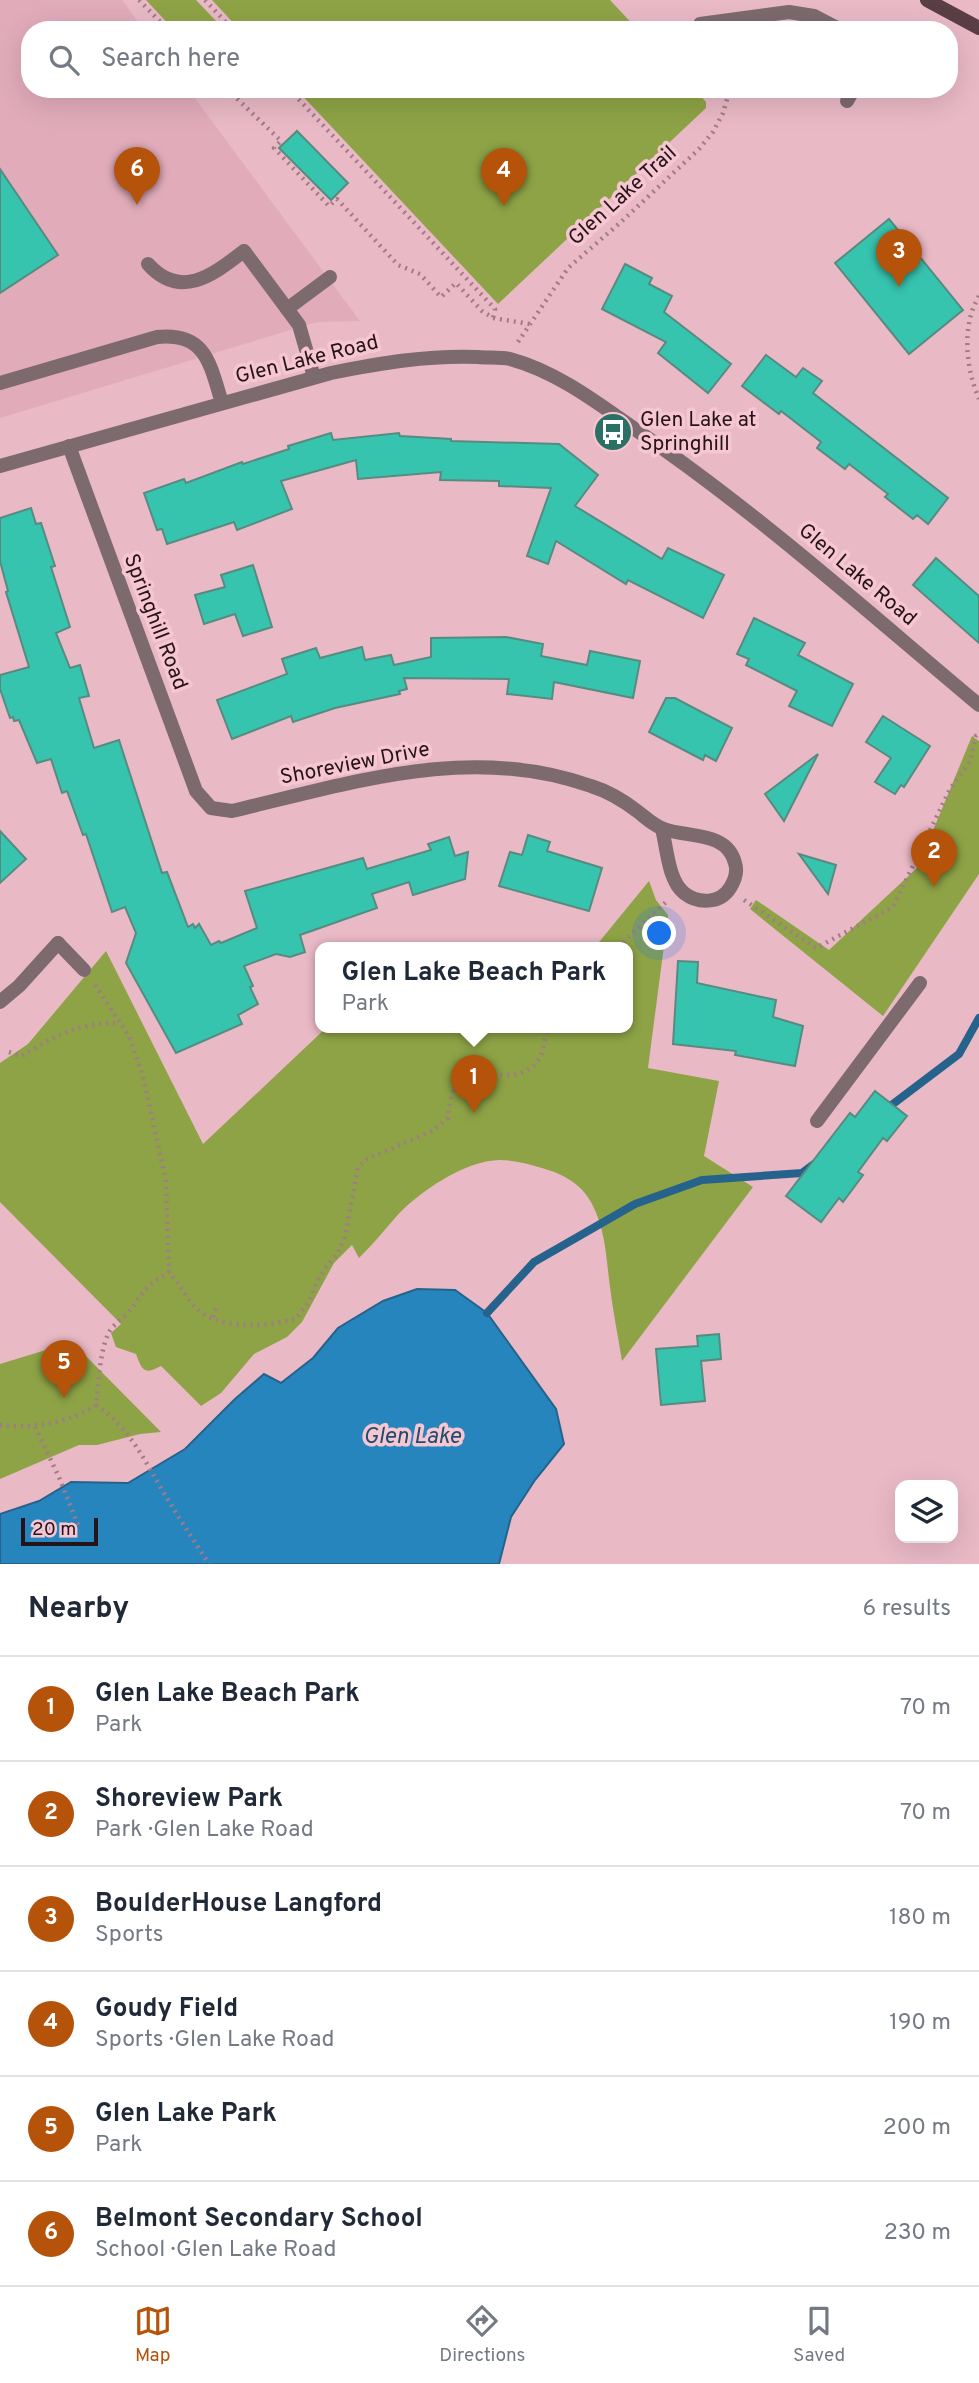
<!DOCTYPE html>
<html lang="en">
<head>
<meta charset="utf-8">
<style>
	:root { --surface:#fff; --page:#f2f2f3; --text:#1f2937; --muted:#747a83; --line:#e0e1e3; --accent:#b45309 }
	body { margin:0; font-family:Overpass,sans-serif; background:var(--page); color:var(--text) }
	.controls { position:absolute; right:21px; bottom:21px; display:grid; overflow:hidden; border-radius:14px; box-shadow:0 7px 28px #0002 }
	.controls button { width:63px; height:63px; display:grid; place-items:center; padding:0; border:0; border-bottom:2px solid var(--line); background:var(--surface); color:var(--text); font:35px sans-serif }
	.scale { position:absolute; left:21px; bottom:18px; width:77px; box-sizing:border-box; padding-left:7px; border:4px solid #241318; border-top:0; font-size:19px; line-height:24px; white-space:nowrap; color:#241318; -webkit-text-stroke:5px #f6c6d3; paint-order:stroke }
	.you { position:absolute; left:660px; top:934px; width:24px; height:24px; margin:-18px; border:5px solid #fff; border-radius:50%; background:#1a73e8; box-shadow:0 0 0 10px #1a73e833 }
	.badge { display:grid; place-items:center; width:46px; height:46px; border-radius:50%; background:var(--accent); color:#fff; font-size:23px; font-weight:700 }
	.pin { position:absolute; translate:-50% -58px; filter:drop-shadow(0 2px 4px #0008) }
	.pin::after { content:''; position:absolute; top:37px; width:24px; height:21px; background:inherit; clip-path:polygon(0 0,100% 0,50% 100%) }
	.popup { position:absolute; left:315px; top:942px; width:318px; height:91px; box-sizing:border-box; display:grid; place-content:center; border-radius:14px; background:var(--surface); filter:drop-shadow(0 2px 5px #0005); font-size:23px; white-space:nowrap; color:var(--muted) }
	.popup b { font-size:26px; color:var(--text) }
	.popup::after { content:''; position:absolute; left:50%; top:100%; margin-left:-14px; border:14px solid transparent; border-top-color:var(--surface) }
	.list { margin:0; padding:0; list-style:none }
	h2 { display:flex; justify-content:space-between; align-items:center; height:91px; margin:0; padding:0 28px; font-size:30px }
	h2 small { font-size:23px; font-weight:400; color:var(--muted) }
	.list li { display:grid; grid-template-columns:46px 1fr auto; gap:21px; align-items:center; box-sizing:border-box; height:105px; padding:0 28px; border-top:2px solid var(--line) }
	.list b { display:block; font-size:26px; white-space:nowrap }
	.list p { margin:0; font-size:23px; white-space:nowrap; color:var(--muted) }
	.list em { font-size:23px; font-style:normal; color:var(--muted) }
	.icon { flex:none; width:38px; height:38px; fill:none; stroke:currentColor; stroke-width:2; stroke-linecap:round; stroke-linejoin:round }
	.map { position:relative; flex:none; width:979px; height:1564px; overflow:hidden }
	.search { position:absolute; background:var(--surface); box-shadow:0 7px 28px #0002; left:21px; right:21px; top:21px; height:77px; display:flex; align-items:center; gap:18px; box-sizing:border-box; padding:0 24px; border-radius:28px; color:var(--muted); font-size:26px }
	.sheet { height:721px; background:var(--surface) }
	nav { display:flex; justify-content:space-around; align-items:center; box-sizing:border-box; height:98px; border-top:2px solid var(--line); background:var(--surface); font-size:19px; color:var(--muted) }
	nav a { display:grid; justify-items:center; gap:4px }
	nav .on { color:var(--accent) }
	.map>svg:first-child { display:block }
</style>
</head>
<body>
<div class="map">
<svg width="979" height="1564" viewBox="0 0 979 1564">
	<rect width="100%" height="100%" fill="#e9b9c6"/>
	<polygon fill="#e1abba" points="0,0 122,0 144,30 30,30 30,89 188,89 360,321 317,322 0,418"/>
	<g fill="#8ea346">
		<polygon points="146,0 196,0 217,22 208,30 174,30"/>
		<polygon points="212,0 610,0 638,30 240,30"/>
		<polygon points="296,89 694,89 706,102 706,108 498,304"/>
		<polygon points="972,736 979,741 979,874 883,1016 750,909 756,900 829,950 918,867"/>
		<path d="M649 881 656 900 668 915 648 1068 719 1081 704 1156 753 1187 622 1361C618 1336 613 1312 610 1287 606 1258 606 1231 592 1204 582 1184 563 1174 542 1168 529 1164 514 1160 500 1160 465 1160 417 1193 395 1218 383 1232 372 1245 359 1258L352 1245 334 1263 302 1322 287 1337 254 1354 221 1393 201 1406 161 1366C143 1376 142 1369 136 1354L116 1347 111 1333 121 1324 0 1202V1063L28 1044 106 951 203 1144 327 1027H628V947H595Z"/>
		<polygon points="72,1342 161,1432 140,1434 97,1445 79,1445 0,1479 0,1364"/>
	</g>
	<polygon fill="#2785be" stroke="#26638c" stroke-width="2" points="417,1289 455,1290 487,1313 556,1409 564,1444 535,1480 511,1517 499,1564 0,1564 0,1514 39,1501 71,1482 128,1483 185,1449 235,1399 264,1374 281,1383 313,1358 338,1328 383,1301"/>
	<g fill="none" stroke-linecap="round" stroke-linejoin="round">
		<g stroke="#26638c" stroke-width="8">
			<polyline points="885,1110 959,1054 979,1018"/>
			<polyline points="487,1313 534,1262 635,1204 702,1180 802,1173 814,1164"/>
		</g>
	</g>
	<g fill="#37c4af" stroke="#578b81" stroke-width="2">
		<polygon points="297,131 348,183 331,200 279,148"/>
		<polygon points="0,169 58,255 0,293"/>
		<polygon points="889,219 963,310 909,354 835,263"/>
		<polygon points="625,264 652,278 649,284 672,296 664,312 731,364 708,393 658,353 666,342 602,309"/>
		<polygon points="766,355 796,377 803,368 822,381 813,393 948,498 928,524 917,515 913,519 885,497 888,494 849,464 845,469 817,448 821,442 781,411 779,414 742,386"/>
		<polygon points="331,433 333,440 399,433 400,436 451,439 451,441 559,444 598,475 575,506 662,559 668,548 724,575 703,618 628,580 626,584 556,541 548,564 527,556 551,488 499,486 499,481 440,480 441,472 358,479 356,460 281,481 292,509 237,530 234,522 167,544 162,529 157,530 144,493 184,479 186,483 242,462 243,464 289,449 288,446"/>
		<polygon points="31,508 36,524 41,523 55,566 51,567 70,627 56,633 70,668 80,665 89,696 79,698 94,748 119,740 162,873 167,872 188,927 193,924 195,928 199,924 211,945 219,941 221,943 257,928 245,891 363,858 367,869 431,850 428,844 449,837 455,856 468,852 465,879 413,895 409,882 372,894 377,908 300,935 305,952 290,957 276,954 244,966 253,986 250,987 258,1004 238,1015 242,1024 176,1053 126,963 136,933 125,907 112,912 86,834 83,835 67,791 62,793 51,759 37,763 19,720 14,721 13,717 10,718 0,689 0,675 29,667 6,592 8,591 0,561 0,518"/>
		<polygon points="936,558 979,596 979,643 913,585"/>
		<polygon points="253,565 272,627 243,636 235,614 204,624 195,595 225,587 221,575"/>
		<polygon points="754,618 805,643 798,655 853,684 832,726 789,706 797,691 746,665 749,659 737,654"/>
		<polygon points="506,637 543,644 541,656 587,665 590,651 640,661 633,698 554,682 552,699 507,694 509,679 404,678 407,689 399,691 400,694 335,708 293,722 291,716 232,739 217,700 287,674 282,659 316,648 320,658 362,647 365,660 391,655 394,665 431,657 431,638"/>
		<polygon points="666,698 675,698 732,728 716,761 705,755 703,760 649,732"/>
		<polygon points="883,716 930,746 904,787 901,785 895,794 875,782 891,758 866,742"/>
		<polygon points="818,754 784,821 765,794"/>
		<polygon points="0,831 26,859 0,883"/>
		<polygon points="528,835 550,842 547,851 602,868 589,911 499,886 510,852 522,855"/>
		<polygon points="799,854 836,865 828,894"/>
		<polygon points="678,961 698,962 697,983 776,1000 773,1017 803,1026 795,1066 735,1055 736,1051 673,1044"/>
		<polygon points="875,1091 907,1116 887,1141 883,1138 858,1172 863,1175 843,1202 839,1198 821,1222 786,1196 850,1113 855,1117"/>
		<polygon points="719,1334 721,1359 701,1361 705,1401 661,1405 656,1349 698,1346 697,1336"/>
	</g>
	<g fill="none" stroke-linecap="round" stroke-linejoin="round">
		<g stroke="#a17c87" stroke-width="4.5" stroke-dasharray="2 5" stroke-linecap="butt">
			<polyline points="139,0 168,30"/>
			<polyline points="205,0 233,30"/>
			<polyline points="227,89 281,141 274,148 329,206 337,199 398,265 420,274 441,297 456,283 482,311 493,318 530,324"/>
			<polyline points="289,89 495,309 493,318"/>
			<path d="M979 296C961 326 966 369 979 399"/>
			<polyline points="518,342 568,268 621,222 699,149 713,132 723,113 730,89"/>
			<polyline points="744,900 816,948 893,907 950,789 970,762 976,736 979,735"/>
			<polyline points="618,947 666,902"/>
			<path d="M95 985 129 1036 143 1076 166 1181 169 1273C180 1283 185 1297 195 1307 218 1331 266 1327 295 1319L309 1302 316 1284 326 1267 337 1255 345 1237 358 1167 367 1159 432 1131 448 1118C454 1035 510 1102 539 1059 544 1050 545 1037 548 1027"/>
			<path d="M9 1052 22 1056C57 1034 79 1023 120 1023"/>
			<polyline points="213,1317 217,1305"/>
			<path d="M96 1405C131 1429 144 1460 165 1495 179 1518 194 1541 209 1564"/>
			<path d="M0 1425C33 1429 69 1423 96 1405 99 1383 99 1355 108 1334 112 1325 124 1318 130 1310 144 1292 147 1283 169 1273"/>
			<polyline points="35,1427 59,1477 78,1525"/>
		</g>
		<g stroke="#7d6a6f" stroke-width="14">
			<polyline points="700,24 789,12 814,16 841,30"/>
			<polyline points="847,101 854,89"/>
			<path d="M148 264C181 301 214 274 244 251L299 325 314 377"/>
			<polyline points="287,309 330,277"/>
			<path d="M0 383 157 337C206 332 210 364 222 403"/>
			<polyline points="58,943 84,970"/>
			<polyline points="817,1121 920,983"/>
		</g>
		<g stroke="#7d6a6f" stroke-width="14">
			<path d="M69 446 196 791 211 808 232 811C352 783 469 743 591 786 607 791 624 801 637 811 645 817 654 826 664 829 688 838 727 831 735 863 738 872 735 880 730 888 720 904 698 904 684 893 668 880 667 848 662 829"/>
			<polyline points="0,1002 19,986 58,943"/>
		</g>
		<path stroke="#7d6a6f" stroke-width="14" d="M0 466 331 373C380 363 428 355 478 357 489 358 500 357 510 359 558 372 599 404 639 432 759 514 868 612 979 705"/>
		<polyline stroke="#593e45" stroke-width="14" points="927,0 979,28"/>
	</g>
	<defs>
		<symbol id="bus-disc" viewBox="-11 -11 22 22"><circle r="9.5" fill="#2a7064" stroke="#f6c6d3"/><path d="M-5-6H5V4H4V6H2V4H-2V6H-4V4H-5ZM-3.5-4V0h7V-4ZM-3.5 1.2v1.5H-2V1.2ZM2 1.2v1.5H3.5V1.2Z" fill="#fff"/></symbol>
	</defs>
	<g fill-rule="evenodd">
		<use href="#bus-disc" x="591" y="410" width="44" height="44"/>
	</g>
	<g text-anchor="middle" dominant-baseline="central" stroke-width="7" stroke-linejoin="round" paint-order="stroke">
		<g font-size="21" fill="#241318" stroke="#f6c6d3">
			<text transform="translate(623 196) rotate(-42)">Glen Lake Trail</text>
			<text transform="translate(307 360) rotate(-14)">Glen Lake Road</text>
			<text transform="translate(857 575) rotate(40)">Glen Lake Road</text>
			<text transform="translate(155 622) rotate(69)">Springhill Road</text>
			<text transform="translate(355 764) rotate(-11)">Shoreview Drive</text>
		</g>
		<g font-size="21" fill="#241318" stroke="#f6c6d3" text-anchor="start">
			<text x="640" y="420">Glen Lake at<tspan x="640" dy="24">Springhill</tspan></text>
		</g>
		<g font-size="23" font-style="italic" fill="#1e4d6b" stroke="#f6c6d3">
			<text x="412" y="1437">Glen Lake</text>
		</g>
	</g>
</svg>
<div class="controls">
<button><svg class="icon" aria-label="layers" viewBox="0 0 24 24"><path d="M12 4l9 5-9 5-9-5zM3 14l9 5 9-5"/></svg></button>
</div>
<div class="scale">20 m</div>
<div class="you"></div>
<div class="pin badge" style="left:474px;top:1113px">1</div>
<div class="popup"><b>Glen Lake Beach Park</b>Park</div>
<div class="pin badge" style="left:934px;top:887px">2</div>
<div class="pin badge" style="left:899px;top:287px">3</div>
<div class="pin badge" style="left:504px;top:206px">4</div>
<div class="pin badge" style="left:64px;top:1398px">5</div>
<div class="pin badge" style="left:137px;top:205px">6</div>
<div class="search"><svg class="icon" aria-label="search" viewBox="0 0 24 24"><circle cx="10" cy="10" r="6"/><path d="M15 15l6 6"/></svg>Search here</div>
</div>
<section class="sheet">
<h2>Nearby<small>6 results</small></h2>
<ul class="list">
<li><span class="badge">1</span><div><b>Glen Lake Beach Park</b><p>Park</p></div><em>70 m</em></li>
<li><span class="badge">2</span><div><b>Shoreview Park</b><p>Park · Glen Lake Road</p></div><em>70 m</em></li>
<li><span class="badge">3</span><div><b>BoulderHouse Langford</b><p>Sports</p></div><em>180 m</em></li>
<li><span class="badge">4</span><div><b>Goudy Field</b><p>Sports · Glen Lake Road</p></div><em>190 m</em></li>
<li><span class="badge">5</span><div><b>Glen Lake Park</b><p>Park</p></div><em>200 m</em></li>
<li><span class="badge">6</span><div><b>Belmont Secondary School</b><p>School · Glen Lake Road</p></div><em>230 m</em></li>
</ul>
</section>
<nav>
<a class="on"><svg class="icon" aria-label="map" viewBox="0 0 24 24"><path d="M3 6l6-2 6 2 6-2v14l-6 2-6-2-6 2zM9 4v14M15 6v14"/></svg>Map</a>
<a><svg class="icon" aria-label="directions" viewBox="0 0 24 24"><path d="M12 3l9 9-9 9-9-9zM9 14v-3h6M13 9l2 2-2 2"/></svg>Directions</a>
<a><svg class="icon" aria-label="saved" viewBox="0 0 24 24"><path d="M7 4h10v16l-5-4-5 4z"/></svg>Saved</a>
</nav>
</body>
</html>
